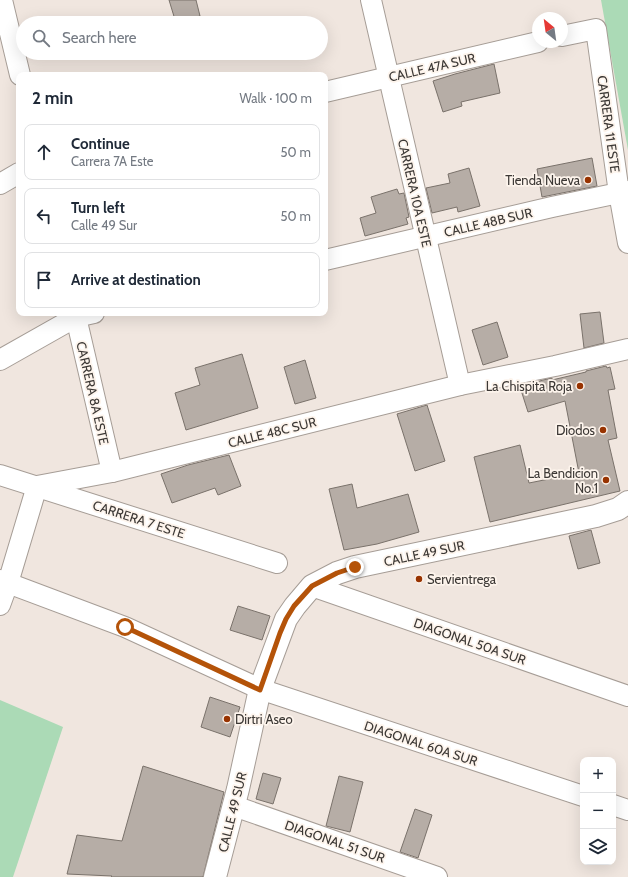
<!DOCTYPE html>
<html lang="en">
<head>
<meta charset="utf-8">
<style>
	:root { --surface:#fff; --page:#f2f2f3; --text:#1f2937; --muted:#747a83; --line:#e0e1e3 }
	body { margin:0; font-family:Cabin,sans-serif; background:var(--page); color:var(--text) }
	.controls { position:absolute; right:12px; bottom:12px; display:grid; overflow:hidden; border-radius:8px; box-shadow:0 4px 16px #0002 }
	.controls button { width:36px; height:36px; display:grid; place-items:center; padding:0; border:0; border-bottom:1px solid var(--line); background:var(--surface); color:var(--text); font:20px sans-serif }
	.compass { position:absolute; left:532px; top:12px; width:36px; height:36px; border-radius:50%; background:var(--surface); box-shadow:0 4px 16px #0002; rotate:331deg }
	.stop { position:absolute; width:12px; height:12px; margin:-9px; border:3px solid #b45309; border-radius:50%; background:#fff }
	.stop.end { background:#b45309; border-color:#fff; box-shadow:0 1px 4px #0008 }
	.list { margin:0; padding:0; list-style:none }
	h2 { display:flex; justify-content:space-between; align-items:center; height:52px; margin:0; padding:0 16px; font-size:17px }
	h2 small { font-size:13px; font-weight:400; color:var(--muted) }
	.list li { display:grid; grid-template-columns:26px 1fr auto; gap:12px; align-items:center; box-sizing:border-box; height:56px; margin:0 8px 8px; padding:0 8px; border:1px solid var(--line); border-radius:8px }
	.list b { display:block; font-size:15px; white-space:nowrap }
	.list p { margin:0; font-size:13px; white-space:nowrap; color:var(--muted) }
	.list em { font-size:13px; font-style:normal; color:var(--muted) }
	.icon { flex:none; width:22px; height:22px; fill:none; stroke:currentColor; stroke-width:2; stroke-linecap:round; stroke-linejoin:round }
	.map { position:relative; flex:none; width:628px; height:877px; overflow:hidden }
	.search { position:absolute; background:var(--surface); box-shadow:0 4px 16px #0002; left:16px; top:16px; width:312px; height:44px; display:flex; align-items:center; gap:10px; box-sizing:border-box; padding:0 14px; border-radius:22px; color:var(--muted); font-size:15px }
	.panel { position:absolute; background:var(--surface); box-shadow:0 4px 16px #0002; left:16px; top:72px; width:312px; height:244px; border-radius:8px }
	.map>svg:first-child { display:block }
</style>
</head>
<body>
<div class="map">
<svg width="628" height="877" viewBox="0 0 628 877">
	<rect width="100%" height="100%" fill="#f0e6df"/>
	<g fill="#abdab6">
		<polygon points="601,0 628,0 628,150"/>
		<polygon points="0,700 63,727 13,877 0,877"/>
	</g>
	<g fill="#b6ada6" stroke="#7a726b">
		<polygon points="169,0 196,0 200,16 176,23"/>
		<polygon points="494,64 500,93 461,102 462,106 443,112 433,81 455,74"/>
		<polygon points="592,158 597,186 542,197 537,169"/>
		<polygon points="469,168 480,206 458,212 457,207 432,213 426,188 450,183 448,174"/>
		<polygon points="397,189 399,194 404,193 409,217 406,218 408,224 365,236 360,218 376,213 371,197"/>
		<polygon points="600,312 604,343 584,348 580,314"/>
		<polygon points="497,322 508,357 483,365 472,330"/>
		<polygon points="242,354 258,408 186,430 175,393 200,385 195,368"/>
		<polygon points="305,360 316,398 295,404 284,367"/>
		<polygon points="606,366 607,368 610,367 615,389 608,390 617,438 608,440 620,491 490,522 474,457 520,445 529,483 579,473 565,401 528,412 520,387 543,380 552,378 552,380 586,372 586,371"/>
		<polygon points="427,405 445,461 415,471 397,414"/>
		<polygon points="229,455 241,486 218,495 215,488 172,503 161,474 188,465"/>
		<polygon points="352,484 357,508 408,494 419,532 377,544 344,550 329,489"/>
		<polygon points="591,530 600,563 578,569 569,536"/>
		<polygon points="238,606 270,616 262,640 230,630"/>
		<polygon points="210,697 240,707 230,737 201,727"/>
		<polygon points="143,766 224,792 203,877 111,877 112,876 67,874 77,835 122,841"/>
		<polygon points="263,773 281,778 273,804 256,799"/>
		<polygon points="339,776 363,782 350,832 326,826"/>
		<polygon points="415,809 432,815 418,858 400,852"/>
	</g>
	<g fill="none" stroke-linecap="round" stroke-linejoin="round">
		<defs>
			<g id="street">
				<polyline points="2,0 20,75"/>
				<polyline points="371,0 460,385"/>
				<polyline points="562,36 596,29 619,193 628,243"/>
				<polyline points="325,92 538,42"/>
				<polyline points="0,184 19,173"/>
				<polyline points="325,260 552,207 628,191"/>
				<polyline points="75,313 112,472"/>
				<polyline points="0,360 76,317 94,313"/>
				<polyline points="0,475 277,563"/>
				<polyline points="0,580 125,627 260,689 583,796"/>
				<polyline points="312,586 628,696"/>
				<polyline points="0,605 8,583 37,486 112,472 460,385 555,366 628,349"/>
				<polyline points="613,805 628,810"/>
				<polyline points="234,806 437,877"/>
			</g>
			<g id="secondary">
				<polyline points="0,0 1,0"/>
				<polyline points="215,877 238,789 260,689 286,619 295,606 312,586 337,573 355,567 596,516 618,509 628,502"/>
			</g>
		</defs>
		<use href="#street" stroke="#a69d96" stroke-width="22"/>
		<use href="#secondary" stroke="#a69d96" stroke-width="24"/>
		<use href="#street" stroke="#fff" stroke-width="20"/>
		<use href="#secondary" stroke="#fff" stroke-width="22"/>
	</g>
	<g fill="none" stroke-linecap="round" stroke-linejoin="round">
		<polyline stroke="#b45309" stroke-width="5" points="125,627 260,690 280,633 286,619 294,606 312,586 337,573 355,567"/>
	</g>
	<g fill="#983301" stroke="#fdf4ec" stroke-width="1.5">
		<circle cx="588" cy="180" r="4"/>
		<circle cx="580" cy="386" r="4"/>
		<circle cx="603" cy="430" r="4"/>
		<circle cx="606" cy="480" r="4"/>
		<circle cx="419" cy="579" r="4"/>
		<circle cx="227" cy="719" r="4"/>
	</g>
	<g text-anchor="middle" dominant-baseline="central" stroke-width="3.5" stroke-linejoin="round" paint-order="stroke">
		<g font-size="13" fill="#3c3835" stroke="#fdf4ec">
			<text transform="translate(432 67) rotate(-13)">CALLE 47A SUR</text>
			<text transform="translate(609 124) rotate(82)">CARRERA 11 ESTE</text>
			<text transform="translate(415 193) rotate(77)">CARRERA 10A ESTE</text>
			<text transform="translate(488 222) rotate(-13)">CALLE 48B SUR</text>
			<text transform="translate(93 393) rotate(77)">CARRERA 8A ESTE</text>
			<text transform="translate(272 432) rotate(-14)">CALLE 48C SUR</text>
			<text transform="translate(139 519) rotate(18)">CARRERA 7 ESTE</text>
			<text transform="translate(424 553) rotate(-12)">CALLE 49 SUR</text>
			<text transform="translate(470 641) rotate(19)">DIAGONAL 50A SUR</text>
			<text transform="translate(421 743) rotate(18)">DIAGONAL 60A SUR</text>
			<text transform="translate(232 812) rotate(-76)">CALLE 49 SUR</text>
			<text transform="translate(335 841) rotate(19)">DIAGONAL 51 SUR</text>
		</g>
		<g font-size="13" fill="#3c3835" stroke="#fdf4ec" text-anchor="end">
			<text x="580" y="180">Tienda Nueva</text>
			<text x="572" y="386">La Chispita Roja</text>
			<text x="595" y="430">Diodos</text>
			<text x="598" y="473">La Bendicion<tspan x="598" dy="15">No.1</tspan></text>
			<text x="427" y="579" text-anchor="start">Servientrega</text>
			<text x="235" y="719" text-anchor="start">Dirtri Aseo</text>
		</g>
	</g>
</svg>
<div class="controls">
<button>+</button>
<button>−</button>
<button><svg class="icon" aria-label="layers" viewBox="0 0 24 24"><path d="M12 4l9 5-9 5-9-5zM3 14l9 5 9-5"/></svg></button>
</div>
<svg class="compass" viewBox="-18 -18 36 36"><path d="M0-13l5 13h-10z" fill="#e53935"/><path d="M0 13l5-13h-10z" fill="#747a83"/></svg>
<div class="stop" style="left:125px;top:627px"></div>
<div class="stop end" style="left:355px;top:567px"></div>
<div class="search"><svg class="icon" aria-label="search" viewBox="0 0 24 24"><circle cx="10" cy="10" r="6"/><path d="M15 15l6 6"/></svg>Search here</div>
<section class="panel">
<h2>2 min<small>Walk · 100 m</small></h2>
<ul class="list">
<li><svg class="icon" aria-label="ahead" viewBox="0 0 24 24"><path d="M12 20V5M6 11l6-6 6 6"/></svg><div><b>Continue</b><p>Carrera 7A Este</p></div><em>50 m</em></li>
<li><svg class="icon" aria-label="left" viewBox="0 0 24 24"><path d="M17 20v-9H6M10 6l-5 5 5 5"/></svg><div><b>Turn left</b><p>Calle 49 Sur</p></div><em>50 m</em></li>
<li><svg class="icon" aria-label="arrive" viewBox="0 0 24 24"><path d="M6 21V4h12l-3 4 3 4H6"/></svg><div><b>Arrive at destination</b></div></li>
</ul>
</section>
</div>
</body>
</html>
